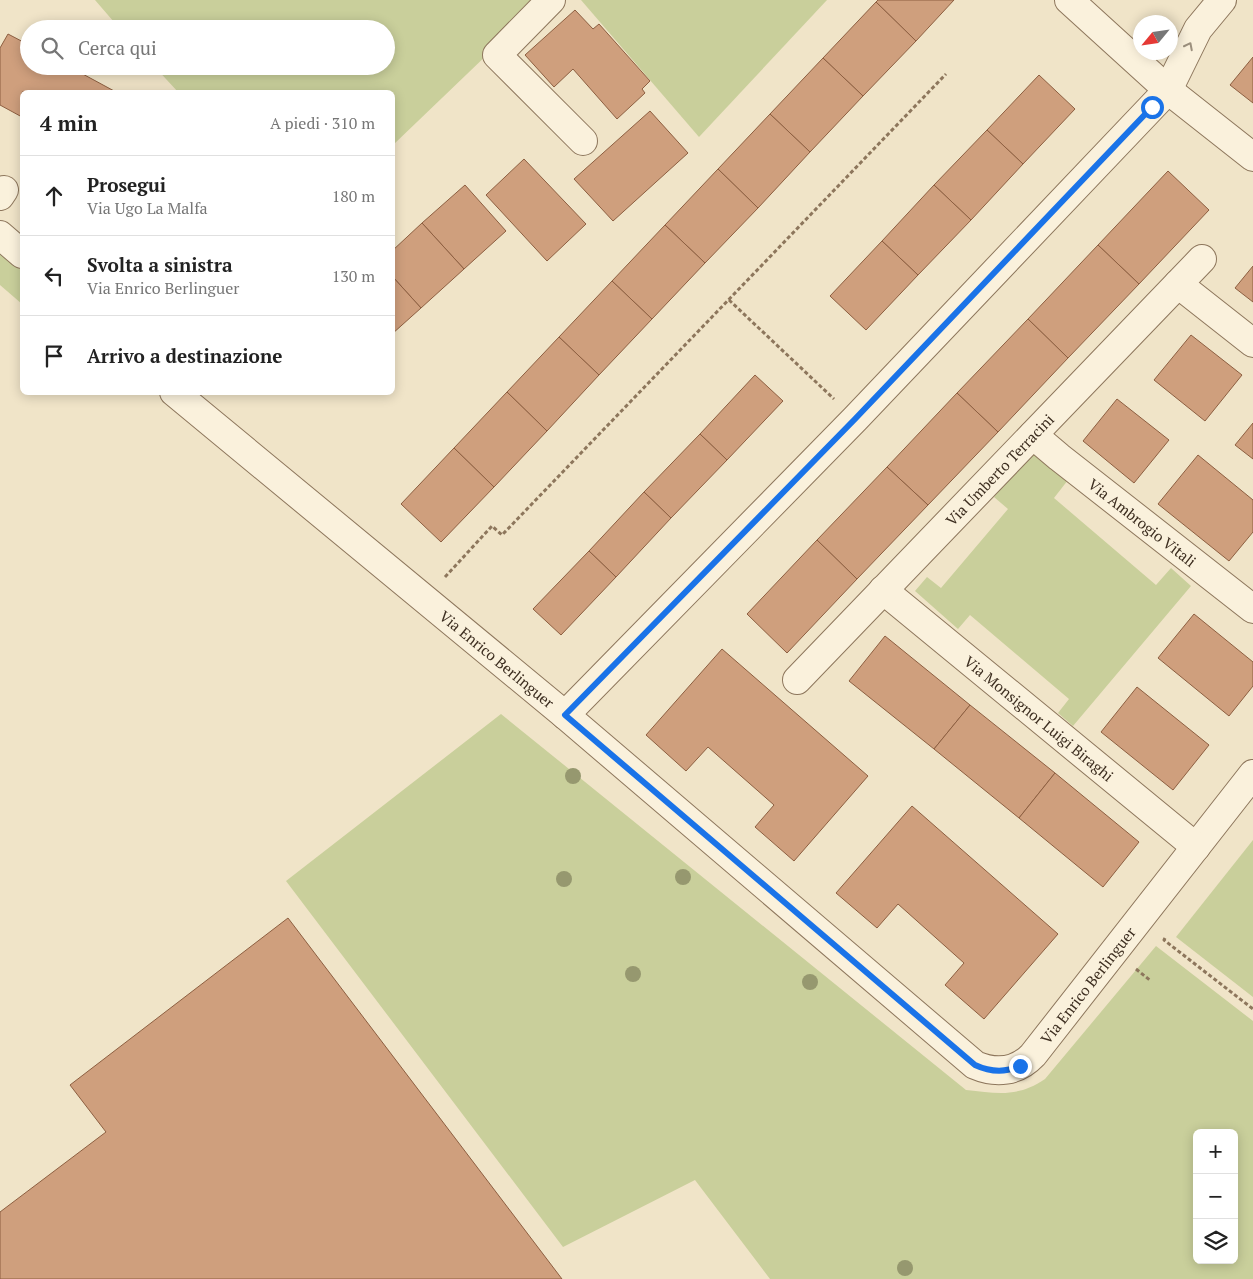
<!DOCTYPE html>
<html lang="it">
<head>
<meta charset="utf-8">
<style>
	:root { --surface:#fff; --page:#f6f6f6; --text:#222; --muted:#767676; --line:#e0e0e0 }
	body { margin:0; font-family:"PT Serif",serif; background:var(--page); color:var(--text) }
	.controls { position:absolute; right:15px; bottom:15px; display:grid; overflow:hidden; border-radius:8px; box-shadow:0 2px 12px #0003 }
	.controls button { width:45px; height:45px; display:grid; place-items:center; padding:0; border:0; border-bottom:1px solid var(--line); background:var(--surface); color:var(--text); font:25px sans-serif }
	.compass { position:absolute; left:1133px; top:15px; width:45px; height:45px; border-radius:50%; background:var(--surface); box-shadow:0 2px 12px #0003; rotate:241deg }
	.stop { position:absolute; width:15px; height:15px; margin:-11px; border:4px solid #1a73e8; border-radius:50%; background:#fff }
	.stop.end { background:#1a73e8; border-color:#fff; box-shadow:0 1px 5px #0008 }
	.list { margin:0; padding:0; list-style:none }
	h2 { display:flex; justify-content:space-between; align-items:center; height:65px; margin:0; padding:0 20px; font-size:21px }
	h2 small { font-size:16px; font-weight:400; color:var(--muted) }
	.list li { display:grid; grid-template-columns:32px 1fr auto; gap:15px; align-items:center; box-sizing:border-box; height:80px; padding:0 20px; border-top:1px solid var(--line) }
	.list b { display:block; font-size:19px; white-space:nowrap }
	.list p { margin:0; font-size:16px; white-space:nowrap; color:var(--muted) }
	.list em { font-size:16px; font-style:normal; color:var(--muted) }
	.icon { flex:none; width:28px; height:28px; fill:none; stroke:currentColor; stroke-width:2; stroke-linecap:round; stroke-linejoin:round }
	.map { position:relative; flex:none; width:1253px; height:1279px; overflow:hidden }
	.search { position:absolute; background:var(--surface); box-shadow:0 2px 12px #0003; left:20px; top:20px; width:375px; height:55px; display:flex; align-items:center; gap:12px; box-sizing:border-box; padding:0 18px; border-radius:28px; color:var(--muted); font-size:19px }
	.panel { position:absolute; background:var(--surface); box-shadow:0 2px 12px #0003; left:20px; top:90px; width:375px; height:305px; border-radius:8px }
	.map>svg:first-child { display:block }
</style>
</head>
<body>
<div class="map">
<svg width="1253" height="1279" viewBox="0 0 1253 1279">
	<rect width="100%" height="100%" fill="#f0e4c8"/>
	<g fill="#c9cf9b" fill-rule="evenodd">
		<polygon points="95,0 544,0 393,145 392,92 178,92 154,66 386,66 386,29 120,29"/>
		<polygon points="581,0 827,0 699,137"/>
		<polygon points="0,252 22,271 22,304 0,285"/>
		<polygon points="1032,450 1068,480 1054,498 1156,585 1171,568 1191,586 1073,726 1058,713 1069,699 970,615 958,629 915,591 927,577 941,588 1008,509 994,497"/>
		<path d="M501 714 966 1090C997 1093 1017 1098 1045 1079L1156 946 1253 1021V1279H770L695 1180 563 1247 286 881ZM1197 1133H1234V1260H1197Z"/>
		<polygon points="1253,840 1253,997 1176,937"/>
	</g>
	<g fill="#cf9f7d" stroke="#8d5f41">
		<polygon points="878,0 954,0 916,41 876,2"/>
		<polygon points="876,2 916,41 863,96 823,58"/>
		<polygon points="575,10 593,29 599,24 650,81 642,89 645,93 617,119 573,69 554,87 525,55"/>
		<polygon points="8,34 29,45 29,66 68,66 116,92 22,92 22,117 0,105 0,48"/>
		<polygon points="1253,57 1253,103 1230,85"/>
		<polygon points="823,58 863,96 810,152 770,114"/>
		<polygon points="1039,75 1075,109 1023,164 987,130"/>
		<polygon points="650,111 688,153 613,221 574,179"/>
		<polygon points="770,114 810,152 758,208 718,169"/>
		<polygon points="987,130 1023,164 971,220 934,185"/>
		<polygon points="524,159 586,224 547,261 486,195"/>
		<polygon points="718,169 758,208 705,263 665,225"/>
		<polygon points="1168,171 1209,210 1139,284 1098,245"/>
		<polygon points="465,185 506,231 464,269 422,223"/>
		<polygon points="934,185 971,220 918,275 882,241"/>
		<polygon points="422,223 464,269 421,308 392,276 392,251"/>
		<polygon points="665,225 705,263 652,319 612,281"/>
		<polygon points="882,241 918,275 866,330 830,296"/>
		<polygon points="1098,245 1139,284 1068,358 1028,319"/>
		<polygon points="1253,266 1253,302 1235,288"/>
		<polygon points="392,276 421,308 392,334"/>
		<polygon points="612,281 652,319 599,375 559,337"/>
		<polygon points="1028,319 1068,358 998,432 957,393"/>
		<polygon points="1191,335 1242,375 1205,421 1154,380"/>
		<polygon points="559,337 599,375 547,431 507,392"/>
		<polygon points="755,375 783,401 727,460 700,434"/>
		<polygon points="507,392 547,431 494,487 454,448"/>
		<polygon points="957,393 998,432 928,505 887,467"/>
		<polygon points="1117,399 1169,440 1134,483 1083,441"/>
		<polygon points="1253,423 1253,459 1235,445"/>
		<polygon points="700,434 727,460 671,518 644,492"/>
		<polygon points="454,448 494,487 441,542 401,504"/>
		<polygon points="1198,455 1253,500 1253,532 1229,561 1158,504"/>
		<polygon points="887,467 928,505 857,579 817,540"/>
		<polygon points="644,492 671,518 616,577 589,551"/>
		<polygon points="817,540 857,579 787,653 747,614"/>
		<polygon points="589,551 616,577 561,635 533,609"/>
		<polygon points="1194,614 1253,662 1253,686 1229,716 1158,658"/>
		<polygon points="885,636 970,705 934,749 849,681"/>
		<polygon points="722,649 868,776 794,861 755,827 774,805 708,747 686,771 646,735"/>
		<polygon points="1137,687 1209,745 1173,790 1101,732"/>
		<polygon points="970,705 1055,773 1019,818 934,749"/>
		<polygon points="1055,773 1139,842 1103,887 1019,818"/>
		<polygon points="912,806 1058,934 984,1019 945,985 964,963 898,904 877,928 836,893"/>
		<polygon points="288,918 562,1279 0,1279 0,1212 106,1132 70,1085"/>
	</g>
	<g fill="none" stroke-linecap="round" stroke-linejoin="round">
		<defs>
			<g id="minor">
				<polyline points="551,0 497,55 583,141"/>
				<polyline points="1069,0 1168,90 1253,157"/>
				<polyline points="0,196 4,190"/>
				<polyline points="0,235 22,254"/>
				<polyline points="1178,284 1253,343"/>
				<path id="s1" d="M174 392 565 715 975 1065C996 1074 1017 1072 1033 1055L1253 774"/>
				<path id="s2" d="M1033 435 1059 457 1253 609"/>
				<path id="s3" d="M883 590 1196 847"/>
				<path id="s4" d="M797 680 1202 259"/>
				<polyline points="565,715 855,419 1168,90 1198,29 1222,0"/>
			</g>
		</defs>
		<use href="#minor" stroke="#8d765c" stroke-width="30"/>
		<g stroke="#8d765c" stroke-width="3" stroke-dasharray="4 2.5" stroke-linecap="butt">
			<polyline points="729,300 834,399"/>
			<polyline points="445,577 492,526 502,535 946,74"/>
			<polyline points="1165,938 1164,940 1253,1009"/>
			<polyline points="1136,969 1151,981"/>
		</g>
		<use href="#minor" stroke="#faf1dc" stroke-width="28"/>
	</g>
	<g fill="#96986f">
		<circle cx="573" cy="776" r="8"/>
		<circle cx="683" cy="877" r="8"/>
		<circle cx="564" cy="879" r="8"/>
		<circle cx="633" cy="974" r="8"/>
		<circle cx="810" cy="982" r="8"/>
		<circle cx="905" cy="1268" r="8"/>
	</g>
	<defs><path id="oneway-chevron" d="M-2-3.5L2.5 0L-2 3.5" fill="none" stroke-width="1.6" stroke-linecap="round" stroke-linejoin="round" transform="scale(1.25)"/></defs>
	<use stroke="#9c907e" href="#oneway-chevron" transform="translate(1189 46) rotate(-63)"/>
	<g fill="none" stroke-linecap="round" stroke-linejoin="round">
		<path stroke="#1a73e8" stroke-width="6" d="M1020 1066C1005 1073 990 1072 975 1065L565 715 855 419 1152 107"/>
	</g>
	<g text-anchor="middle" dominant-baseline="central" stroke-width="4" stroke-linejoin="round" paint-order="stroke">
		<g font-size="15" fill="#3d2e20" stroke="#f7eed8">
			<text stroke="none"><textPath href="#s4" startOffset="292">Via Umberto Terracini</textPath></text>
			<text stroke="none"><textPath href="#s2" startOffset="140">Via Ambrogio Vitali</textPath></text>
			<text stroke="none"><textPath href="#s1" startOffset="419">Via Enrico Berlinguer</textPath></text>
			<text stroke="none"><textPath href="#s3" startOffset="202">Via Monsignor Luigi Biraghi</textPath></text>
			<text stroke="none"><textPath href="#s1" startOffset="1198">Via Enrico Berlinguer</textPath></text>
		</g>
	</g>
</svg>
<div class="controls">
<button>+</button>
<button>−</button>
<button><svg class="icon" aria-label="layers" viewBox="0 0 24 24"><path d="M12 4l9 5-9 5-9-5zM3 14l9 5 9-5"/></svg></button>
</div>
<svg class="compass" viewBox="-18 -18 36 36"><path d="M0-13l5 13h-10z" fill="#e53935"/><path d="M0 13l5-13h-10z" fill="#767676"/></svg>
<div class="stop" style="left:1152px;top:107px"></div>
<div class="stop end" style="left:1020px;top:1066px"></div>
<div class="search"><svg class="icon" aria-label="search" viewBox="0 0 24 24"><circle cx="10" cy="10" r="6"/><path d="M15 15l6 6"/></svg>Cerca qui</div>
<section class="panel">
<h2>4 min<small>A piedi · 310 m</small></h2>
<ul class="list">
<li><svg class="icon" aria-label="ahead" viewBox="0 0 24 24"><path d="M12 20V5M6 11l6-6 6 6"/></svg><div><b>Prosegui</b><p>Via Ugo La Malfa</p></div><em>180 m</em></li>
<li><svg class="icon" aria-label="left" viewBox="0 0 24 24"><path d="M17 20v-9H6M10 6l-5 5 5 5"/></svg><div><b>Svolta a sinistra</b><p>Via Enrico Berlinguer</p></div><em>130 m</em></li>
<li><svg class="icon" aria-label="arrive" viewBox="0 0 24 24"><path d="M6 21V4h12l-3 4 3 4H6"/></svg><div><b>Arrivo a destinazione</b></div></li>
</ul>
</section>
</div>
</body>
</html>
